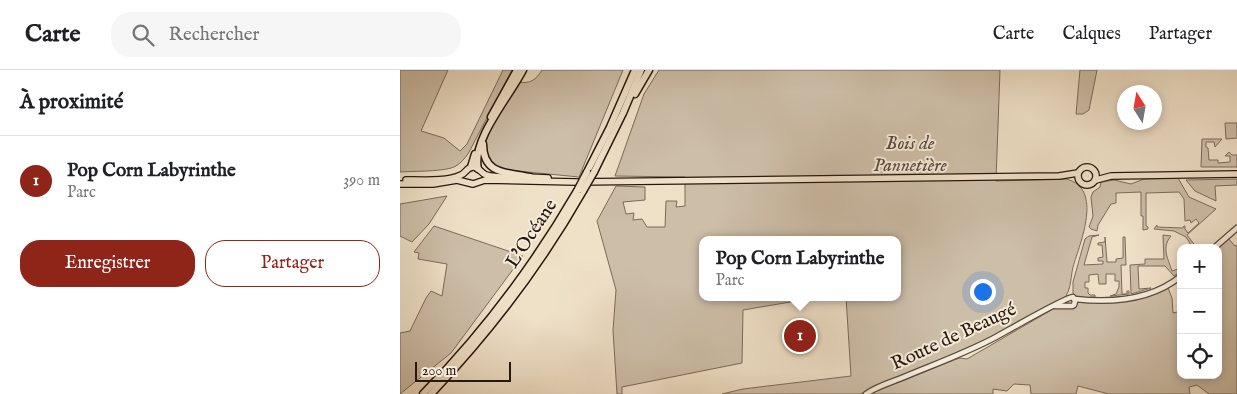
<!DOCTYPE html>
<html lang="fr">
<head>
<meta charset="utf-8">
<style>
	:root { --surface:#fff; --page:#f6f6f6; --text:#202124; --muted:#757577; --line:#e0e0e0; --accent:#8f2418 }
	body { margin:0; font-family:"IM FELL English",serif; background:var(--page); color:var(--text) }
	.controls { position:absolute; right:15px; bottom:15px; display:grid; overflow:hidden; border-radius:10px; box-shadow:0 2px 8px #0003 }
	.controls button { width:45px; height:45px; display:grid; place-items:center; padding:0; border:0; border-bottom:1px solid var(--line); background:var(--surface); color:var(--text); font:25px sans-serif }
	.compass { position:absolute; left:717px; top:15px; width:45px; height:45px; border-radius:50%; background:var(--surface); box-shadow:0 2px 8px #0003; rotate:349deg }
	.scale { position:absolute; left:15px; bottom:12px; width:96px; box-sizing:border-box; padding-left:5px; border:2px solid #28170c; border-top:0; font-size:14px; line-height:18px; white-space:nowrap; color:#28170c; -webkit-text-stroke:4px #f5ebdb; paint-order:stroke }
	.you { position:absolute; left:582px; top:221px; width:18px; height:18px; margin:-12px; border:4px solid #fff; border-radius:50%; background:#1a73e8; box-shadow:0 0 0 8px #1a73e833 }
	.badge { display:grid; place-items:center; width:32px; height:32px; border-radius:50%; background:var(--accent); color:#fff; font-size:16px; font-weight:700 }
	.pin { position:absolute; translate:-50% -50%; border:2px solid #fff; box-shadow:0 1px 5px #0006 }
	.popup { position:absolute; left:299px; top:166px; width:202px; height:65px; box-sizing:border-box; display:grid; place-content:center; border-radius:10px; background:var(--surface); filter:drop-shadow(0 1px 4px #0005); font-size:16px; white-space:nowrap; color:var(--muted) }
	.popup b { font-size:19px; color:var(--text) }
	.popup::after { content:''; position:absolute; left:50%; top:100%; margin-left:-10px; border:10px solid transparent; border-top-color:var(--surface) }
	.list { margin:0; padding:0; list-style:none }
	h2 { display:flex; justify-content:space-between; align-items:center; height:65px; margin:0; padding:0 20px; font-size:21px }
	h2 small { font-size:16px; font-weight:400; color:var(--muted) }
	.list li { display:grid; grid-template-columns:32px 1fr auto; gap:15px; align-items:center; box-sizing:border-box; height:90px; padding:0 20px; border-top:1px solid var(--line) }
	.list b { display:block; font-size:19px; white-space:nowrap }
	.list p { margin:0; font-size:16px; white-space:nowrap; color:var(--muted) }
	.list em { font-size:16px; font-style:normal; color:var(--muted) }
	.actions { display:flex; gap:10px; padding:15px 20px }
	.actions a { flex:1; padding:11px 0; border:1px solid var(--accent); border-radius:20px; text-align:center; font-size:18px; color:var(--accent) }
	.actions .main { background:var(--accent); color:#fff }
	.icon { flex:none; width:28px; height:28px; fill:none; stroke:currentColor; stroke-width:2; stroke-linecap:round; stroke-linejoin:round }
	.map { position:relative; flex:none; width:837px; height:324px; overflow:hidden }
	header { display:flex; align-items:center; gap:30px; box-sizing:border-box; height:70px; padding:0 25px; background:var(--surface); border-bottom:1px solid var(--line) }
	header strong { font-size:24px }
	nav { display:flex; gap:28px; margin-inline-start:auto; font-size:18px }
	.search { width:350px; height:45px; background:var(--page); display:flex; align-items:center; gap:12px; box-sizing:border-box; padding:0 18px; border-radius:20px; color:var(--muted); font-size:19px }
	main { display:flex }
	aside { flex:1; background:var(--surface) }
	.map>svg:first-child { display:block }
</style>
</head>
<body>
<header>
<strong>Carte</strong>
<div class="search"><svg class="icon" aria-label="search" viewBox="0 0 24 24"><circle cx="10" cy="10" r="6"/><path d="M15 15l6 6"/></svg>Rechercher</div>
<nav><a>Carte</a><a>Calques</a><a>Partager</a></nav>
</header>
<main>
<aside>
<h2>À proximité<small></small></h2>
<ul class="list">
<li><span class="badge">1</span><div><b>Pop Corn Labyrinthe</b><p>Parc</p></div><em>390 m</em></li>
</ul>
<div class="actions"><a class="main">Enregistrer</a><a>Partager</a></div>
</aside>
<div class="map">
<svg width="837" height="324" viewBox="0 0 837 324">
	<rect width="100%" height="100%" fill="#efe0c8"/>
	<filter id="stains"><feTurbulence type="fractalNoise" baseFrequency=".004" numOctaves="4"/><feColorMatrix values="0 0 0 0 .2 0 0 0 0 .09 0 0 0 0 .02 0 0 0 .5 -.17"/></filter>
	<radialGradient id="worn" r=".72"><stop offset=".6" stop-color="#630" stop-opacity="0"/><stop offset="1" stop-color="#630" stop-opacity=".3"/></radialGradient>
	<g fill="#cdbea8" stroke="#7a6a5a">
		<path d="M0 0H48L21 61 44 68 60 81 67 74 103 0H112L68 84C65 88 61 93 56 96 46 102 13 101 0 102Z"/>
		<path d="M142 0H223L179 107 107 100 98 98 89 90 85 76 86 68 103 35 119 12C130 14 136 10 142 0Z"/>
		<path d="M259 0H600L596 111 666 109C704 118 680 173 673 197 671 205 671 217 667 224 666 228 663 230 662 234L666 233 670 236 677 232 735 227 767 215 772 228 773 243 781 241V305H818V178H814L827 167 835 176 837 175V324H809L797 315 789 317 790 324H709L678 316 676 324H631L630 315 614 314 607 321 593 319V324H470L554 290 560 288 567 289 653 239 654 237 586 270 460 324H322L343 319 451 306 446 227H498V170H302V227H420L343 240 342 293 222 317V324H217L213 260 216 220 197 151 216 116 245 117V130L223 132 226 144 234 143 233 150 242 149 247 157H265L266 131H277L276 137 285 136V107L215 106 244 24Z"/>
		<polygon points="680,0 697,0 689,40 683,44 676,44"/>
		<polygon points="825,53 837,53 837,68 826,69"/>
		<polygon points="802,69 822,69 815,77 814,72 806,72 806,77 808,78 809,90 818,90 818,93 830,92 830,86 825,86 829,82 832,85 837,85 837,97 801,97"/>
		<polygon points="778,108 789,127 816,139 787,165 797,178 793,178 786,167 774,161 754,159 757,155 757,157 783,158 784,156 785,156 785,159 788,163 799,153 796,149 791,153 790,150 785,151 784,129 779,122 746,123 746,156 748,157 748,159 743,160 743,146 741,146 741,122 716,123 716,133 711,134 698,155 697,161 691,159 689,157 693,146 691,127 693,122 700,117 701,112 714,110 731,114 744,109"/>
		<polygon points="837,109 837,115 815,116 816,131 795,121 786,110"/>
		<polygon points="47,126 29,154 12,172 0,166 0,134"/>
		<polygon points="34,156 123,186 51,283 0,324 0,263 10,261 26,228 31,221 42,226 47,194 18,189 19,183 14,182"/>
		<polygon points="699,165 692,167 684,195 703,194 703,191 698,191 698,188 703,187 702,175 698,175 698,173 705,172 705,167 707,192 716,192 716,189 723,188 723,167 725,167 726,195 721,195 722,224 727,224 727,221 729,221 729,224 710,226 716,224 719,217 719,211 715,211 715,204 706,204 706,214 699,214 698,204 689,205 689,212 685,212 685,218 688,218 688,223 690,225 695,225 695,227 690,227 689,229 677,228 673,223 673,212 685,169 689,166"/>
		<path d="M763 165 771 166C761 178 768 188 772 201L781 198V201L774 206 765 196H738L739 219 751 218 731 224 730 195 745 194V189H764Z"/>
	</g>
	<g fill="none" stroke-linecap="round" stroke-linejoin="round">
		<defs>
			<g id="tertiary">
				<polyline points="814,178 837,158"/>
				<path d="M675 229C711 233 752 230 781 206"/>
				<path d="M466 324C477 316 492 312 504 307 535 294 566 283 596 267 607 261 666 227 673 227L675 231 674 235 672 236H655"/>
			</g>
			<g id="primary">
				<circle cx="687" cy="106" r="9"/>
				<polyline points="127,107 148,108"/>
				<path d="M6 110C21 110 47 112 61 105 66 103 67 97 73 97 79 97 81 103 86 105 96 108 108 107 118 107"/>
				<polyline points="696,110 711,106 837,104"/>
				<polyline points="0,114 33,114 57,110 73,114 85,110 176,112 659,106 678,103"/>
			</g>
			<g id="motorway">
				<polyline points="235,24 249,0"/>
				<polyline points="91,47 117,0"/>
				<path d="M83 74C83 105 107 102 130 107"/>
				<polyline points="71,97 75,84"/>
				<path d="M78 99C71 70 110 26 123 0"/>
				<polyline points="187,102 210,57 235,0"/>
				<polyline points="194,102 223,43 241,0"/>
				<path d="M23 324C83 263 134 195 177 121"/>
				<path d="M31 324C90 262 141 195 183 121"/>
			</g>
		</defs>
		<use href="#tertiary" stroke="#5a493b" stroke-width="7"/>
		<use href="#primary" stroke="#28170c" stroke-width="8"/>
		<use href="#motorway" stroke="#28170c" stroke-width="9"/>
		<use href="#tertiary" stroke="#f5ebdb" stroke-width="4.5"/>
		<use href="#primary" stroke="#efe0c8" stroke-width="5.5"/>
		<use href="#motorway" stroke="#efe0c8" stroke-width="6"/>
		<defs>
			<g id="motorway-bridge">
				<polyline points="177,121 187,102"/>
				<polyline points="183,121 194,102"/>
			</g>
		</defs>
		<use href="#motorway-bridge" stroke="#28170c" stroke-width="9" stroke-linecap="butt"/>
		<use href="#motorway-bridge" stroke="#efe0c8" stroke-width="6"/>
	</g>
	<g text-anchor="middle" dominant-baseline="central" stroke-width="4" stroke-linejoin="round" paint-order="stroke">
		<g font-size="19" font-style="italic" fill="#5a493b" stroke="#f5ebdb">
			<text x="510" y="74">Bois de<tspan x="510" dy="22">Pannetière</tspan></text>
		</g>
		<g font-size="19" fill="#28170c" stroke="#f5ebdb">
			<text transform="translate(132 164) rotate(-57)">L’Océane</text>
			<text transform="translate(554 267) rotate(-25)">Route de Beaugé</text>
		</g>
	</g>
	<rect width="100%" height="100%" filter="url(#stains)"/>
	<rect width="100%" height="100%" fill="url(#worn)"/>
</svg>
<div class="controls">
<button>+</button>
<button>−</button>
<button><svg class="icon" aria-label="locate" viewBox="0 0 24 24"><circle cx="12" cy="12" r="6"/><path d="M12 2v4M12 18v4M2 12h4M18 12h4"/></svg></button>
</div>
<svg class="compass" viewBox="-18 -18 36 36"><path d="M0-13l5 13h-10z" fill="#e53935"/><path d="M0 13l5-13h-10z" fill="#757577"/></svg>
<div class="scale">200 m</div>
<div class="you"></div>
<div class="pin badge" style="left:400px;top:266px">1</div>
<div class="popup"><b>Pop Corn Labyrinthe</b>Parc</div>
</div>
</main>
</body>
</html>
